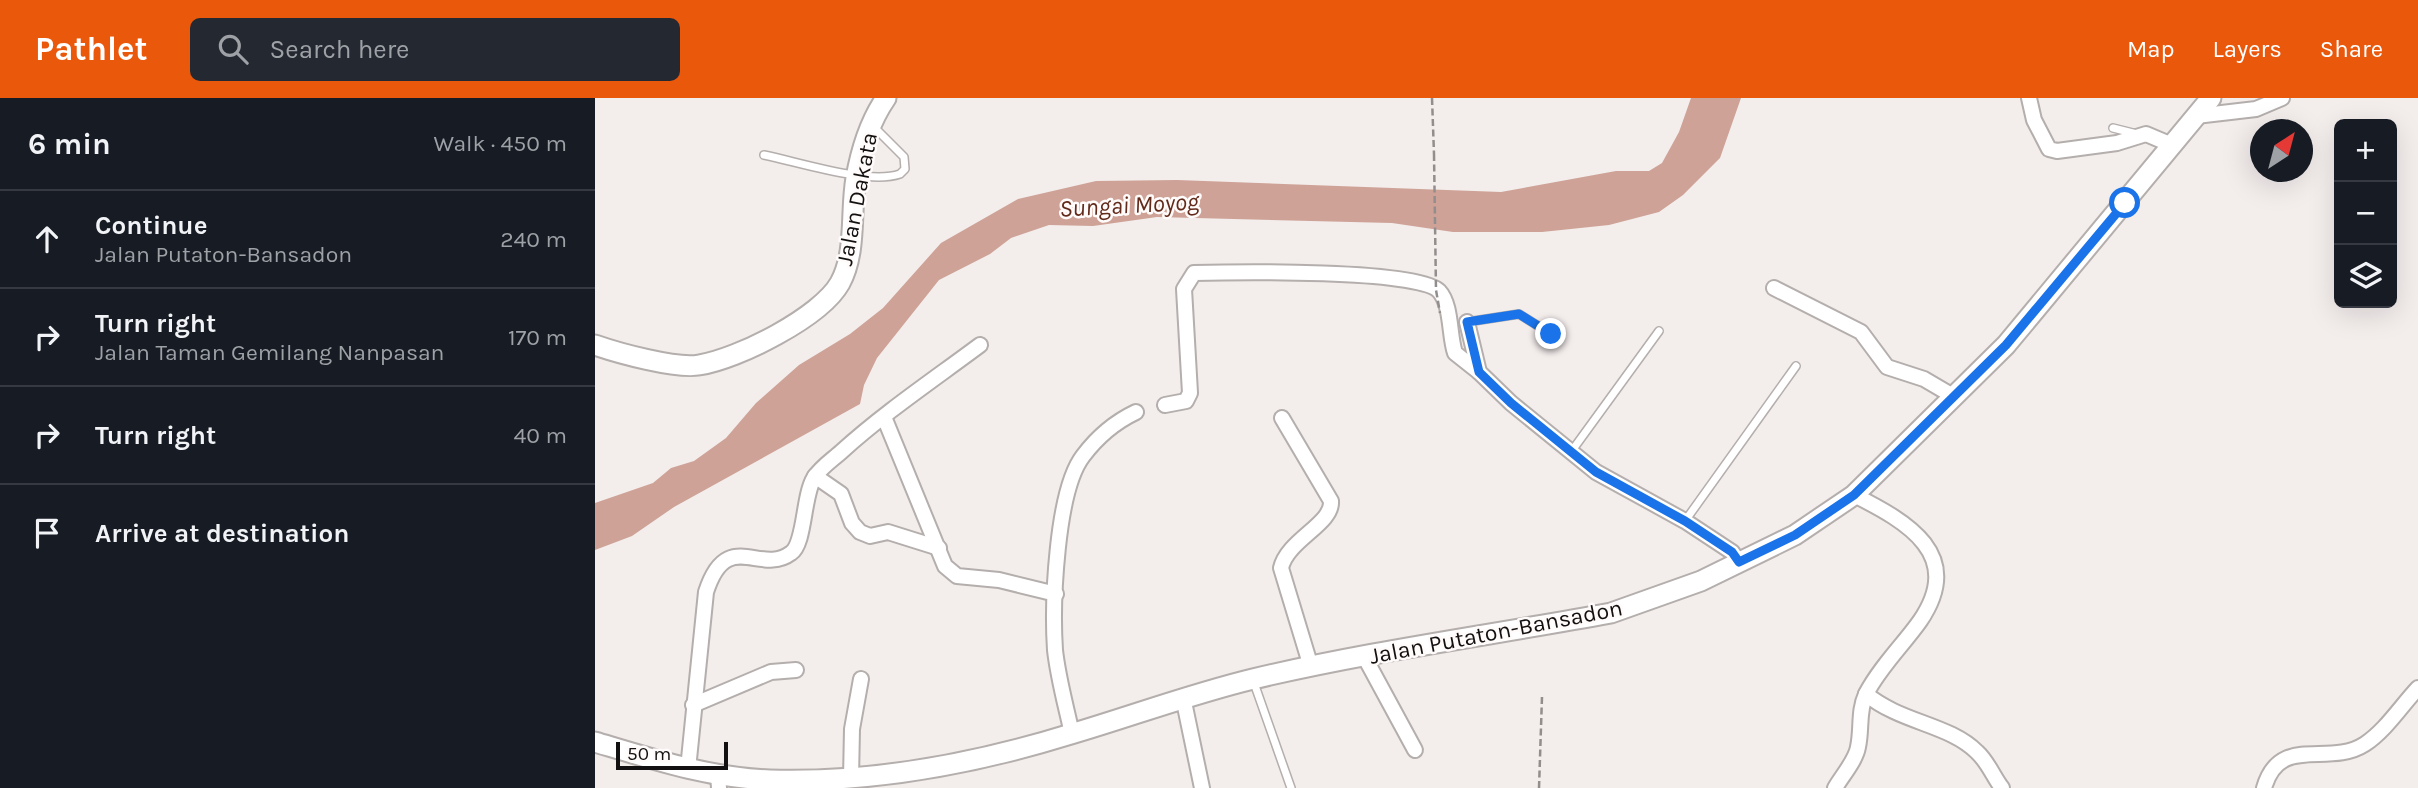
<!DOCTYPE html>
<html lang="en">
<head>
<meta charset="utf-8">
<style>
	:root { --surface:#171b24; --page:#242831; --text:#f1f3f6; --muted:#9ea1a6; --line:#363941; --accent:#ea580c }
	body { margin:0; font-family:Karla,sans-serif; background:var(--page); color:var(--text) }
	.controls { position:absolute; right:21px; top:21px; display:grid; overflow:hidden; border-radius:10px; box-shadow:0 7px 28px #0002 }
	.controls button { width:63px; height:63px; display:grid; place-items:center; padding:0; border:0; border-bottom:2px solid var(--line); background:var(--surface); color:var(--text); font:35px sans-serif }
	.compass { position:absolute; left:1655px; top:21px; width:63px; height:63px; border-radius:50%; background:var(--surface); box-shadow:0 7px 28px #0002; rotate:36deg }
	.scale { position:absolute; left:21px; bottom:18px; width:112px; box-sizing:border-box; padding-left:7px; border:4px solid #121010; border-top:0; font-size:19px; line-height:24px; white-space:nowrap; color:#121010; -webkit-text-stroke:5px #fffbfa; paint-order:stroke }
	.stop { position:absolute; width:21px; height:21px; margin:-16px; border:5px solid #1a73e8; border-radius:50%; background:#fff }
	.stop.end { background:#1a73e8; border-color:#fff; box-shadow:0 2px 7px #0008 }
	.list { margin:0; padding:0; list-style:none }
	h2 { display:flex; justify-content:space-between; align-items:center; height:91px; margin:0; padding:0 28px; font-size:30px }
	h2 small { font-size:23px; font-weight:400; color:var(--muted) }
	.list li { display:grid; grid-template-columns:46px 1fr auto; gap:21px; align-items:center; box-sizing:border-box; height:98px; padding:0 28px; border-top:2px solid var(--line) }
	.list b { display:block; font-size:26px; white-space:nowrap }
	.list p { margin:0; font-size:23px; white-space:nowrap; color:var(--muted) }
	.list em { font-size:23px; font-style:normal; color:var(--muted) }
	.icon { flex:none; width:38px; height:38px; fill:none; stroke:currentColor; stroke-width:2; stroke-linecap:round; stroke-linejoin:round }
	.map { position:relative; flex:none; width:1823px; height:690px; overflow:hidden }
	header { display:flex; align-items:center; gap:42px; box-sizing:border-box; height:98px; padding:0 35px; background:var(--accent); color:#fff }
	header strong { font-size:33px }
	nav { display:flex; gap:38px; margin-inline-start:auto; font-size:24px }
	.search { width:490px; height:63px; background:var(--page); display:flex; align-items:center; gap:18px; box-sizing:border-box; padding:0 24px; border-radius:10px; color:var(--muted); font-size:26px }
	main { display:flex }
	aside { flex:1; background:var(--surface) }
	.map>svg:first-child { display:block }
</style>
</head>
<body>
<header>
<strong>Pathlet</strong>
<div class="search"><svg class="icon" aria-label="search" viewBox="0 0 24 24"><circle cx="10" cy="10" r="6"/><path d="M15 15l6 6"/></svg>Search here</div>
<nav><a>Map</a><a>Layers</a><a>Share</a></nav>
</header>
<main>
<aside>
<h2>6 min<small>Walk · 450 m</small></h2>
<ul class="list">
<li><svg class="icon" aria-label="ahead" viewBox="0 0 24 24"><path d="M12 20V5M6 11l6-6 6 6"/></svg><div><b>Continue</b><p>Jalan Putaton-Bansadon</p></div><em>240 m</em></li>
<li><svg class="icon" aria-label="right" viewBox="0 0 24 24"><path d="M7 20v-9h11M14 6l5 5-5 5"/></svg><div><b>Turn right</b><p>Jalan Taman Gemilang Nanpasan</p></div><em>170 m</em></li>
<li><svg class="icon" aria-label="right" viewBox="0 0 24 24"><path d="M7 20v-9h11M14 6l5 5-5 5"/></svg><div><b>Turn right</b></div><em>40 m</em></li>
<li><svg class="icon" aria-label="arrive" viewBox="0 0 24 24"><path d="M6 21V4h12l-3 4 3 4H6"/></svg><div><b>Arrive at destination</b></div></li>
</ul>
</aside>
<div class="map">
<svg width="1823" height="690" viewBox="0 0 1823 690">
	<rect width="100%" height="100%" fill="#f3edec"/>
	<polygon fill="#cea296" points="1096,0 1146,0 1125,60 1088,97 1064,114 1014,127 947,134 858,134 797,125 562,119 498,128 454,127 416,140 395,156 344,182 282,260 269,287 265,306 79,409 37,438 0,452 0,405 58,385 76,370 99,363 131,340 161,305 204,267 255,236 288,210 346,145 423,101 501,83 582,82 906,94 1021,73 1054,73 1067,65 1084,34"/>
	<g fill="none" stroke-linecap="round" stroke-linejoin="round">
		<defs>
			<g id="service">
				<polyline points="1518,30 1542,36"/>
				<path d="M169 57C204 64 273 87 305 76L310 71 309 59 279 29"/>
				<polyline points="872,224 924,216 956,236"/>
				<polyline points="976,354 1064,233"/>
				<polyline points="1090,423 1201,268"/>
				<polyline points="658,582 696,690"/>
			</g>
			<g id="minor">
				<polyline points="1434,0 1439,22 1454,51 1462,53 1522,45 1551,36 1577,47"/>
				<polyline points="1601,18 1661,11 1687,0"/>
				<polyline points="1179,190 1266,234 1292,269 1329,281 1358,298"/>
				<polyline points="872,224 884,274 916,305 1001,374 1090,423 1137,454 1144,464"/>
				<path d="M570 307 591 303 595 295 589 191 599 175C637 174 824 171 844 193 857 207 854 238 860 255L884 274"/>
				<polyline points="289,319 350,468 362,478 404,482 461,496"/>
				<path d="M687 320 736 403C738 426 692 442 686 470L716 569"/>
				<polyline points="220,378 246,396 257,425 265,434 275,438 293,434 344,450"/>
				<polyline points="769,558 820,652"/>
				<path d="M1271 596C1306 625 1354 626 1382 654 1393 664 1398 678 1407 690"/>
				<polyline points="588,599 607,690"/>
				<polyline points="98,607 176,574 201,572"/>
				<path d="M477 636C471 608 463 580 460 552 457 507 461 393 488 358 503 338 520 324 541 314"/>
				<path d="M93 671 111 494C132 429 165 478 196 455 210 446 208 398 219 380 225 370 237 362 246 354 289 315 338 282 385 247"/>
				<polyline points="123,676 124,690"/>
				<polyline points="256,680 257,631 266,581"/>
				<path d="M1240 690C1247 678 1261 662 1263 649 1267 631 1263 613 1271 596 1285 569 1308 547 1325 523 1370 457 1313 424 1259 397"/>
				<path d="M1669 690C1685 635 1733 670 1770 646 1791 632 1806 608 1823 590"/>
			</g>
			<g id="tertiary">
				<path d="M0 247C23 255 81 271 104 267 143 261 226 219 245 185 262 154 255 113 261 80 266 52 275 23 291 0"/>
				<path d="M0 644C57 661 115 680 175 682 277 685 379 666 476 636 537 618 596 596 658 581 776 553 897 537 1016 515L1106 483 1200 437 1259 397 1411 247 1616 0"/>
			</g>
		</defs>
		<use href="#service" stroke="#b4aead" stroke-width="10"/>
		<use href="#minor" stroke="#b4aead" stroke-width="18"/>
		<use href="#tertiary" stroke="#b4aead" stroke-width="23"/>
		<g stroke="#928e8d" stroke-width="2.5" stroke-dasharray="7 3.5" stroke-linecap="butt">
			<polyline points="837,0 839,56"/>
			<polyline points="944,690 947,599"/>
		</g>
		<use href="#service" stroke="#fff" stroke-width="7"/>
		<use href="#minor" stroke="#fff" stroke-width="14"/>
		<use href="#tertiary" stroke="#fff" stroke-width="19"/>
		<polyline stroke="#928e8d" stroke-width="2.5" stroke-dasharray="7 3.5" stroke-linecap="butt" points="839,56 841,192 845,215"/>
	</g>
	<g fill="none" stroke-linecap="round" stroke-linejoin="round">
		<polyline stroke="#1a73e8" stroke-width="9" points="956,236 924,216 872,224 884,274 916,305 1001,374 1090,423 1137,454 1144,464 1200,437 1259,397 1411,247 1530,105"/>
	</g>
	<g text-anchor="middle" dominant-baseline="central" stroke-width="5" stroke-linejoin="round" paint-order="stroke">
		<g font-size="23" fill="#121010" stroke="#fffbfa">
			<text transform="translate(262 101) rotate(-79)">Jalan Dakata</text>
			<text transform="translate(901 534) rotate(-11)">Jalan Putaton-Bansadon</text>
		</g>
		<g font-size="24" font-style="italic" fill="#622a1b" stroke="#fffbfa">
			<text transform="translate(534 107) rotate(-3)">Sungai Moyog</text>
		</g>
	</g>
</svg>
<div class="controls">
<button>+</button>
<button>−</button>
<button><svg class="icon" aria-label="layers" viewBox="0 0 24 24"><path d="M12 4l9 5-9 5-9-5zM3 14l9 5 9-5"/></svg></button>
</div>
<svg class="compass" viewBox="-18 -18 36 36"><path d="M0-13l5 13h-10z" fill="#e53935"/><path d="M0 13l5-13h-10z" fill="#9ea1a6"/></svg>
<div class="scale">50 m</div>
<div class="stop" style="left:1530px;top:105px"></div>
<div class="stop end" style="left:956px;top:236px"></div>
</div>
</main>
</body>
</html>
